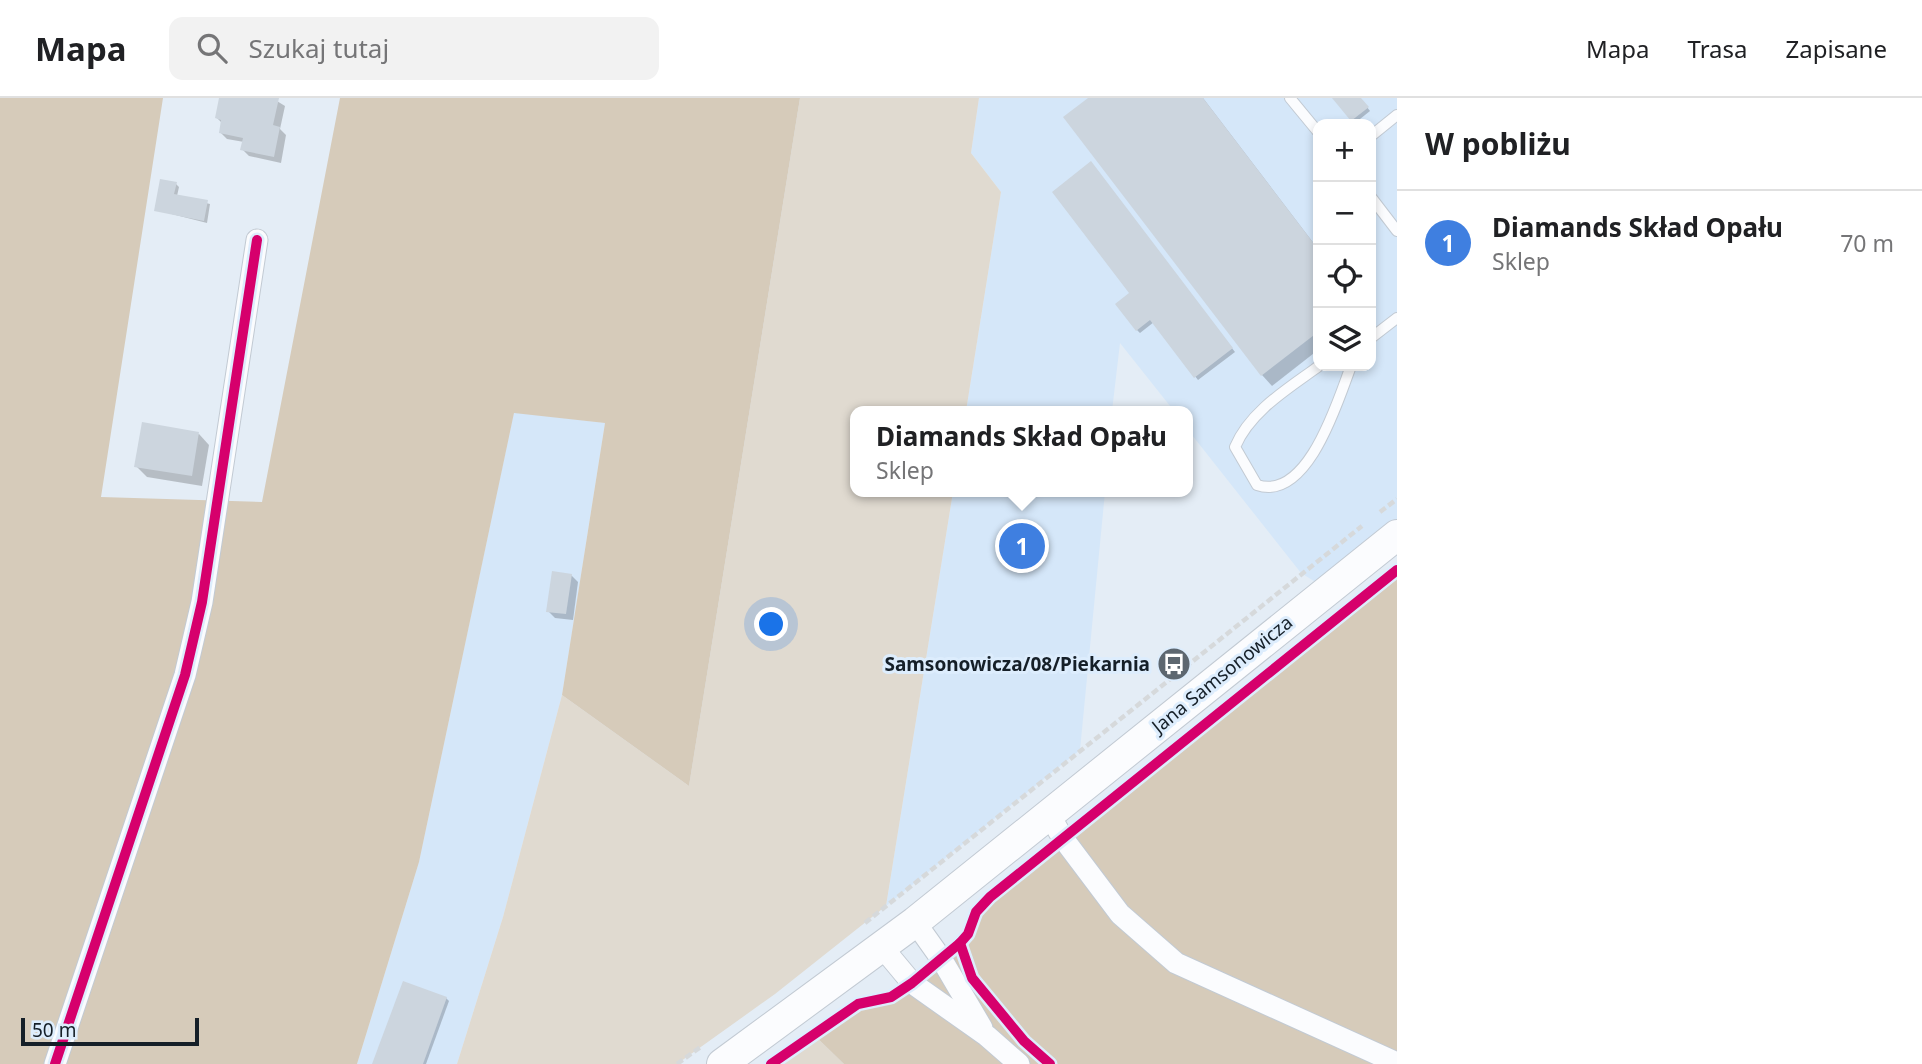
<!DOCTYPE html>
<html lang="pl">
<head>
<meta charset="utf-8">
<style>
	:root { --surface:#fff; --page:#f2f2f2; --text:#202124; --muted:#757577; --line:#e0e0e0; --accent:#1a73e8 }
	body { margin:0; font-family:"Noto Sans",sans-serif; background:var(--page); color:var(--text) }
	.controls { position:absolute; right:21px; top:21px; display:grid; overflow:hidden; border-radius:14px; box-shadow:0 4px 10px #0003 }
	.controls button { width:63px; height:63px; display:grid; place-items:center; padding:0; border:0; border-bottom:2px solid var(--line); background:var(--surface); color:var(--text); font:35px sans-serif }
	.scale { position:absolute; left:21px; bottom:18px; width:178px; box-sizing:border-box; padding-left:7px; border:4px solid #151f28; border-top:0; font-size:19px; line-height:24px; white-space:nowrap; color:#151f28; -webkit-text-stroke:5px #ddedfd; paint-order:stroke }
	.you { position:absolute; left:772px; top:527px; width:24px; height:24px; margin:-18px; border:5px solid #fff; border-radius:50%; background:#1a73e8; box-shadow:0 0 0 10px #1a73e833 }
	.badge { display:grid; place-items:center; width:46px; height:46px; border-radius:50%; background:var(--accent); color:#fff; font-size:23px; font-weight:700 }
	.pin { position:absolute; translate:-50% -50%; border:4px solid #fff; box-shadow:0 2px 7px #0006 }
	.popup { position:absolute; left:850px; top:308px; width:343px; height:91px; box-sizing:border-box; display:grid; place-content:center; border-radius:14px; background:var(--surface); filter:drop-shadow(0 2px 5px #0005); font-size:23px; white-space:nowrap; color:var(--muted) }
	.popup b { font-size:26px; color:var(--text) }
	.popup::after { content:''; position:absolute; left:50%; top:100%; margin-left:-14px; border:14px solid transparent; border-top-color:var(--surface) }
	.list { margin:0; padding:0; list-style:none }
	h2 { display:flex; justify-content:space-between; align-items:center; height:91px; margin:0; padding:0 28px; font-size:30px }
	h2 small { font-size:23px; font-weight:400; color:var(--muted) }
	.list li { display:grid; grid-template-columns:46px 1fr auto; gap:21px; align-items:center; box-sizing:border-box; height:105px; padding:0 28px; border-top:2px solid var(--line) }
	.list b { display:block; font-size:26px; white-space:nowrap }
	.list p { margin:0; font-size:23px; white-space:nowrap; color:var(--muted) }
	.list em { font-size:23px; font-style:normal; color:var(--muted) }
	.icon { flex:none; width:38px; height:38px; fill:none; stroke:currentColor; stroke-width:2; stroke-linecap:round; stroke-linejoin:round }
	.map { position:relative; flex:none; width:1397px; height:966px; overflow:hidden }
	header { display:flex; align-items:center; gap:42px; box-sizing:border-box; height:98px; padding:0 35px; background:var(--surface); border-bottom:2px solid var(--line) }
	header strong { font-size:33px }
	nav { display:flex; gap:38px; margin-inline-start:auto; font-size:24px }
	.search { width:490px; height:63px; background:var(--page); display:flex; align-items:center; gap:18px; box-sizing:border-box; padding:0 24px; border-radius:14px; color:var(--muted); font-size:26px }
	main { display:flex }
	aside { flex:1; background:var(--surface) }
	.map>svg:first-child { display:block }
</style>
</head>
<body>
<header>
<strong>Mapa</strong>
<div class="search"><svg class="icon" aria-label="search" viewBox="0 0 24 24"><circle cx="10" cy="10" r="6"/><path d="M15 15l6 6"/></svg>Szukaj tutaj</div>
<nav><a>Mapa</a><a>Trasa</a><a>Zapisane</a></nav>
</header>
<main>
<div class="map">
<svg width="1397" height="966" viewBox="0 0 1397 966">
	<rect width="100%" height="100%" fill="#e4edf6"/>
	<g fill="#d5e7f9" fill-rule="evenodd">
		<path d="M979 0H1397V435L1322 488 1301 475 1188 332V313H1174L1120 245 1112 313H966L1001 94 971 55ZM1318 26H1371V268H1318Z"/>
		<polygon points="514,314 605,325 562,597 503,819 457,966 357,966 419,764"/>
		<polygon points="953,394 1105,394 1080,652 886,808"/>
	</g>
	<g fill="#e0dad0">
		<polygon points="800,0 979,0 971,55 1001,94 966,313 856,313 856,394 953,394 886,808 775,896 677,966 457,966 503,819 562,597 689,688"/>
		<polygon points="812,935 844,966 771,966"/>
	</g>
	<g fill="#d6cbba">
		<polygon points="0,0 163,0 101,399 262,404 340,0 800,0 689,688 562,597 605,325 514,315 419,764 357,966 0,966"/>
		<polygon points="1397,472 1397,966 844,966 812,935 858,906 891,899 912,885 960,845 968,836 976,814 990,799"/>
	</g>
	<g fill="#0003">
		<polygon points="221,0 272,0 285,8 280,31 286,37 281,65 249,58 242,51 244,44 227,41 220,34 222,25 217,20"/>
		<polygon points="1091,0 1203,0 1318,151 1318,252 1272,288 1262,277"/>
		<polygon points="1334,0 1360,0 1370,13 1355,25"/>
		<polygon points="1093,68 1235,254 1198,282 1154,224 1140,235 1137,232 1131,195"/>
		<polygon points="176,86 179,89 177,98 210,106 207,125 156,112"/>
		<polygon points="199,336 209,347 202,388 147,379 136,368"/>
		<polygon points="571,477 578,484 573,522 555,520 548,513"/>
		<polygon points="446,900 449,903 426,966 374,966"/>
	</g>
	<g fill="#ccd5de">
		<polygon points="219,0 279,0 273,27 280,29 274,59 240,52 243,40 219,35 221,22 215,20"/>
		<polygon points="1088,0 1203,0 1318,151 1318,234 1261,278 1063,19"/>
		<polygon points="1332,0 1361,0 1369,9 1351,23"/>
		<polygon points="1091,63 1233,250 1194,280 1150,222 1136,233 1115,206 1129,195 1052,94"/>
		<polygon points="160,81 177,84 174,96 208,102 204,123 154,113"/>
		<polygon points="142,324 199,334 192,378 134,369"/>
		<polygon points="552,473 572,476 566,516 546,514"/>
		<polygon points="403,883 447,899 423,966 372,966"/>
	</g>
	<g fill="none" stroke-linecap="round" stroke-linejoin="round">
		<defs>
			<g id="lane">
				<polyline points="1290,0 1318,34"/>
				<polyline points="1371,38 1397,17"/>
				<polyline points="1371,99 1397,133"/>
				<polyline points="1371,240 1397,220"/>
				<path d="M1319 268C1289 290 1250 313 1235 349L1257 387C1308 404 1338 302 1351 268"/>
			</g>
			<g id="street">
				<polyline points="1049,716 1062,739 1120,816 1176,865 1397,965"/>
				<polyline points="915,824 942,862 982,930"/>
				<polyline points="882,849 912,885 987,938 1019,966"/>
				<polyline points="55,966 185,577 202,504 257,142"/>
			</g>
			<polyline id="secondary" points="722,966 915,824 1397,437"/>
		</defs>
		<use href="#lane" stroke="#c2cad3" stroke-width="12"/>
		<use href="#street" stroke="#c2cad3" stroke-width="23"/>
		<use href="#secondary" stroke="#c2cad3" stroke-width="32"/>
		<g stroke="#d6d9db" stroke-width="4.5" stroke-dasharray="7 3.5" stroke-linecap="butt">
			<polyline points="1380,414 1397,401"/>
			<polyline points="865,825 1362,428"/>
			<polyline points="677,966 702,948"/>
		</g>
		<use href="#lane" stroke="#fbfcfe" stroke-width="10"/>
		<use href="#street" stroke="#fbfcfe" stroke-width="21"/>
		<use href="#secondary" stroke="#fbfcfe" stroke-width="30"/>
		<defs>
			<g id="cycleway">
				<polyline points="960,845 972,880 1024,943 1050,966"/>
				<polyline points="55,966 185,577 202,504 257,142"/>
				<polyline points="771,966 858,906 891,899 912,885 960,845 968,836 976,814 990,799 1397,472"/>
			</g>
		</defs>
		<use href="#cycleway" stroke="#ddedfd" stroke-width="15"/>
		<use href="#cycleway" stroke="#d6006c" stroke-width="10"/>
	</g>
	<defs>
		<symbol id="bus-disc" viewBox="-11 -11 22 22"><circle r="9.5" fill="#5d6770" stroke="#ddedfd"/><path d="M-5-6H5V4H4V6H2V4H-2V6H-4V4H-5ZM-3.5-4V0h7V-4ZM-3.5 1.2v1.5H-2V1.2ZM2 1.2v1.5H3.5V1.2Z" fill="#fff"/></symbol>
	</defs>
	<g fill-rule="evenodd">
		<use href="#bus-disc" x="1155" y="547" width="38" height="38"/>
	</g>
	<g text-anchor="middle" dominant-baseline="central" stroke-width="6" stroke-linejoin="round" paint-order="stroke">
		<g font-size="19" font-weight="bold" fill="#151f28" stroke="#ddedfd" text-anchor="end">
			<text x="1150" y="566">Samsonowicza/08/Piekarnia</text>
		</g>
		<g font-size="19" fill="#151f28" stroke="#ddedfd">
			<text transform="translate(1222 576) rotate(-39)">Jana Samsonowicza</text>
		</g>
	</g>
</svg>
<div class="controls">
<button>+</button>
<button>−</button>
<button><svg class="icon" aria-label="locate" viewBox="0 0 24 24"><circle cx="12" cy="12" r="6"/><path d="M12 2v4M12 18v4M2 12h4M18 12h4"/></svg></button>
<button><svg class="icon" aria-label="layers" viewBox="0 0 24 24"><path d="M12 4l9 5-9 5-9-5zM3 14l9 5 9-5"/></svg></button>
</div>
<div class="scale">50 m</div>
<div class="you"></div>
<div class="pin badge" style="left:1022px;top:448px;background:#3f7fe0">1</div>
<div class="popup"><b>Diamands Skład Opału</b>Sklep</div>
</div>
<aside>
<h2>W pobliżu<small></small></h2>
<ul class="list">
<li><span class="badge" style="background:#3f7fe0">1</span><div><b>Diamands Skład Opału</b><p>Sklep</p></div><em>70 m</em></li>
</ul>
</aside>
</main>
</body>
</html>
